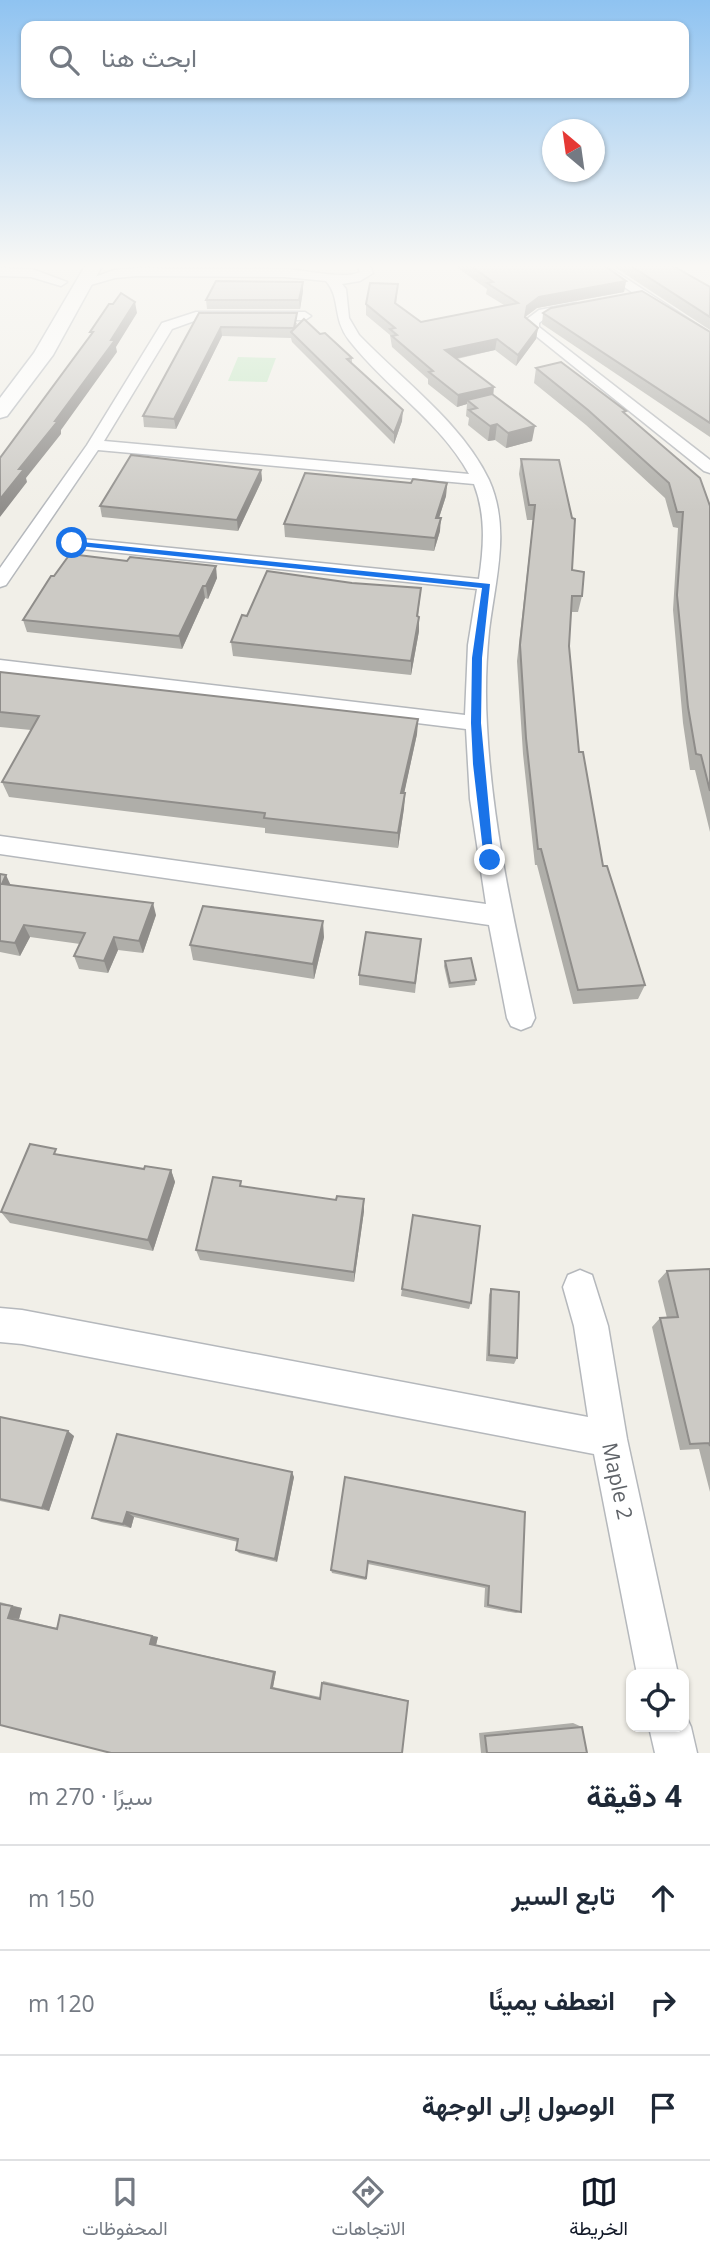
<!DOCTYPE html>
<html lang="ar">
<head>
<meta charset="utf-8">
<style>
	:root { --surface:#fff; --page:#f6f6f7; --text:#1f2937; --muted:#747a83; --line:#e0e1e3; --accent:#111827 }
	body { margin:0; font-family:"Open Sans",Vazirmatn,sans-serif; background:var(--page); color:var(--text); direction:rtl }
	.controls { position:absolute; right:21px; bottom:21px; display:grid; overflow:hidden; border-radius:14px; box-shadow:0 2px 5px #0004 }
	.controls button { width:63px; height:63px; display:grid; place-items:center; padding:0; border:0; border-bottom:2px solid var(--line); background:var(--surface); color:var(--text); font:35px sans-serif }
	.compass { position:absolute; left:542px; top:119px; width:63px; height:63px; border-radius:50%; background:var(--surface); box-shadow:0 2px 5px #0004; rotate:331deg }
	.stop { position:absolute; width:21px; height:21px; margin:-16px; border:5px solid #1a73e8; border-radius:50%; background:#fff }
	.stop.end { background:#1a73e8; border-color:#fff; box-shadow:0 2px 7px #0008 }
	.list { margin:0; padding:0; list-style:none }
	h2 { display:flex; justify-content:space-between; align-items:center; height:91px; margin:0; padding:0 28px; font-size:30px }
	h2 small { font-size:23px; font-weight:400; color:var(--muted) }
	.list li { display:grid; grid-template-columns:46px 1fr auto; gap:21px; align-items:center; box-sizing:border-box; height:105px; padding:0 28px; border-top:2px solid var(--line) }
	.list b { display:block; font-size:26px; white-space:nowrap }
	.list em { font-size:23px; font-style:normal; color:var(--muted) }
	.icon { flex:none; width:38px; height:38px; fill:none; stroke:currentColor; stroke-width:2; stroke-linecap:round; stroke-linejoin:round }
	.map { position:relative; flex:none; width:710px; height:1753px; overflow:hidden; direction:ltr }
	.search { position:absolute; background:var(--surface); box-shadow:0 2px 5px #0004; left:21px; right:21px; top:21px; height:77px; display:flex; align-items:center; gap:18px; box-sizing:border-box; padding:0 24px; border-radius:14px; color:var(--muted); font-size:26px }
	.sheet { height:406px; background:var(--surface) }
	nav { display:flex; justify-content:space-around; align-items:center; box-sizing:border-box; height:98px; border-top:2px solid var(--line); background:var(--surface); font-size:19px; color:var(--muted) }
	nav a { display:grid; justify-items:center; gap:4px }
	nav .on { color:var(--accent) }
	.map>svg:first-child { display:block }
</style>
</head>
<body>
<div class="map">
<svg width="710" height="1753" viewBox="0 0 710 1753">
	<rect width="100%" height="100%" fill="#f1efe8"/>
	<polygon fill="#c5e8c5" points="238,357 276,358 267,382 228,381"/>
	<g fill="none" stroke-linecap="round" stroke-linejoin="round">
		<defs>
			<g id="street">
				<path d="M358 266H370L373 273 360 281 342 284 346 289 349 318 359 335C403 381 462 423 489 480 511 529 495 580 489 631 486 662 485 694 487 726 492 825 514 922 535 1018L531 1026 521 1030 511 1026 507 1018 489 925 0 854V836L486 904 470 799 466 729 0 672V660L465 715 468 645 477 589 72 548 63 543 72 538 479 579C484 546 486 515 474 484L98 450 6 585 0 587V568L87 445 162 323 196 312H305L311 316 305 320H197L172 329 104 441 469 474C439 420 386 388 349 340 332 318 341 298 326 281L285 277 137 276 115 278 87 286 81 282 114 270 137 268C186 269 236 268 285 269 307 270 343 280 360 272Z"/>
				<polygon points="592,266 607,266 710,333 710,343"/>
				<polygon points="0,268 32,269 67,282 61,286 31,277 0,276"/>
				<polygon points="576,303 582,307 580,310 548,316 539,323 539,327 710,460 710,473 704,471 526,328 527,319 539,310"/>
				<polygon points="580,1270 592,1275 608,1326 627,1439 678,1674 637,1674 594,1454 22,1344 0,1342 0,1308 22,1310 588,1417 574,1326 563,1287 568,1275"/>
				<polygon points="684,1712 691,1727 697,1753 655,1753 649,1727 684,1727"/>
			</g>
			<polygon id="secondary" points="85,266 102,266 53,355 7,416 0,418 0,398 34,353"/>
		</defs>
		<use href="#street" stroke="#b5b8bc" stroke-width="3"/>
		<use href="#secondary" stroke="#b6babf" stroke-width="3"/>
		<use href="#street" fill="#fff" fill-rule="evenodd"/>
		<use href="#secondary" fill="#fff" fill-rule="evenodd"/>
	</g>
	<g fill="#afaea9">
		<polygon points="455,266 605,266 626,281 624,292 537,308 525,317 538,328 536,339 516,366 495,350 457,359 493,395 532,441 506,448 495,440 488,441 468,425 469,418 466,416 467,404 457,407 428,384 428,379 392,347 390,335 366,315 366,304 398,284 396,304 421,322 504,305 486,294 487,289"/>
		<polygon points="613,266 673,266 710,287 710,330"/>
		<polygon points="303,282 303,291 300,309 207,309 206,300"/>
		<polygon points="199,313 297,323 296,327 320,334 352,358 352,364 402,421 394,444 292,342 291,338 222,336 176,429 144,427 143,416"/>
		<polygon points="543,313 710,332 710,437 542,324"/>
		<polygon points="536,368 625,414 710,506 710,832 695,770 690,770 683,723 673,610 678,528 673,527 665,498 586,425 534,383"/>
		<polygon points="521,459 572,570 582,596 578,612 571,612 569,646 579,752 603,866 645,985 638,999 573,1004 537,865 535,865 523,754 517,661 533,520 527,520 519,474"/>
		<polygon points="261,470 262,480 238,531 102,517 100,506"/>
		<polygon points="447,483 446,496 439,518 440,531 434,551 285,537 284,524"/>
		<polygon points="217,578 208,599 205,598 182,649 27,632 23,620"/>
		<polygon points="352,583 421,588 418,616 419,617 419,631 411,675 233,656 231,642 247,616"/>
		<polygon points="0,672 418,719 417,734 404,793 405,793 404,808 398,848 265,833 265,828 9,797 2,782 31,730 0,727"/>
		<polygon points="0,874 10,885 156,915 143,953 118,950 108,973 79,969 74,956 80,944 30,937 20,956 0,952"/>
		<polygon points="324,937 314,979 193,960 190,945"/>
		<polygon points="421,939 415,993 359,985 359,975"/>
		<polygon points="445,961 476,980 475,985 449,988 444,966"/>
		<polygon points="60,1155 144,1169 171,1170 175,1182 153,1251 10,1223 1,1212"/>
		<polygon points="243,1187 364,1211 354,1282 200,1260 196,1250"/>
		<polygon points="413,1215 471,1303 469,1309 401,1296"/>
		<polygon points="710,1269 710,1492 699,1449 680,1450 652,1327 660,1318 667,1318 658,1281 667,1271"/>
		<polygon points="491,1289 517,1358 514,1364 486,1361 489,1295"/>
		<polygon points="0,1417 74,1436 49,1511 0,1501"/>
		<polygon points="294,1477 277,1562 239,1553 236,1550 238,1542 134,1517 131,1528 101,1522 92,1518"/>
		<polygon points="525,1512 521,1612 516,1613 484,1607 485,1588 368,1564 366,1580 332,1573 331,1570"/>
		<polygon points="0,1602 22,1608 19,1619 57,1628 60,1615 70,1616 158,1637 156,1645 276,1671 273,1687 320,1697 323,1681 406,1700 408,1701 0,1725"/>
		<polygon points="573,1723 582,1727 587,1753 481,1753 479,1733"/>
	</g>
	<g fill="#8f8d8a">
		<polygon points="626,281 624,292 537,308 525,317 523,328 527,306 539,297"/>
		<polygon points="303,282 303,291 300,309 299,300"/>
		<polygon points="135,302 137,313 116,347 117,352 61,430 61,434 26,478 27,482 0,517 0,499 19,469 55,421 111,340"/>
		<polygon points="221,327 222,336 176,429 174,419"/>
		<polygon points="538,328 536,339 516,366 518,355"/>
		<polygon points="497,339 495,350 444,361 445,350"/>
		<polygon points="494,387 493,398 467,400 467,404 457,407 458,395"/>
		<polygon points="403,410 402,421 394,444 394,433"/>
		<polygon points="497,424 495,440 488,441 490,426"/>
		<polygon points="535,426 532,441 506,448 508,433"/>
		<polygon points="261,470 262,480 238,531 237,520"/>
		<polygon points="447,483 446,496 435,530 436,518"/>
		<polygon points="441,518 440,531 434,551 435,538"/>
		<polygon points="216,566 217,578 208,599 206,586"/>
		<polygon points="203,586 205,598 182,649 179,636"/>
		<polygon points="419,617 419,631 411,675 411,661"/>
		<polygon points="418,719 417,734 401,808 401,793"/>
		<polygon points="405,793 404,808 398,848 398,833"/>
		<polygon points="6,875 12,888 2,884"/>
		<polygon points="153,903 156,915 143,953 139,941"/>
		<polygon points="323,921 324,937 314,979 313,964"/>
		<polygon points="24,925 30,937 20,956 15,943"/>
		<polygon points="114,937 118,950 108,973 104,961"/>
		<polygon points="171,1170 175,1182 153,1251 148,1240"/>
		<polygon points="364,1199 364,1211 354,1282 354,1272"/>
		<polygon points="68,1431 74,1436 49,1511 42,1508"/>
		<polygon points="292,1472 294,1477 277,1562 275,1559"/>
		<polygon points="127,1512 134,1517 131,1528 123,1524"/>
		<polygon points="12,1606 22,1608 19,1619 8,1618"/>
		<polygon points="152,1636 158,1637 156,1645 150,1644"/>
		<polygon points="276,1671 273,1687 271,1688 274,1672"/>
	</g>
	<g fill="#cccac5" stroke="#8f8d8a" stroke-width="2">
		<polygon points="471,266 605,266 626,281 539,297 527,306 525,317 538,328 518,355 497,339 445,350 494,387 458,395 429,372 433,371 392,336 397,335 390,329 395,328 366,304 370,283 398,284 395,303 421,322 518,303 487,283 493,282"/>
		<polygon points="631,266 673,266 710,287 710,317"/>
		<polygon points="216,281 303,282 299,300 206,300"/>
		<polygon points="642,291 710,332 710,423 543,313 551,308"/>
		<polygon points="121,293 135,302 111,340 115,340 55,421 58,421 19,469 24,469 0,499 0,458 93,332 90,332 109,304 113,304"/>
		<polygon points="199,313 297,313 294,328 221,327 174,419 143,416"/>
		<polygon points="304,319 320,334 325,333 352,358 347,359 403,410 394,433 291,332"/>
		<polygon points="561,362 626,411 623,412 700,478 710,506 710,791 701,755 696,754 688,707 677,595 683,512 677,512 669,483 588,410 536,368"/>
		<polygon points="492,394 535,426 508,433 497,424 490,426 469,410 477,408 467,400"/>
		<polygon points="131,455 261,470 237,520 100,506"/>
		<polygon points="521,459 559,460 572,518 575,519 572,570 584,572 582,596 572,596 569,646 579,752 583,752 603,866 607,866 645,985 578,990 541,849 538,849 526,738 520,645 535,505 529,505"/>
		<polygon points="305,473 411,483 413,479 447,483 436,518 441,518 435,538 284,524"/>
		<polygon points="70,554 127,561 130,557 216,566 206,586 203,586 179,636 23,620 51,576 54,576"/>
		<polygon points="267,571 352,583 421,588 417,616 419,617 411,661 231,642 242,615 247,616"/>
		<polygon points="0,672 418,719 401,793 405,793 398,833 264,818 265,813 2,782 39,716 0,712"/>
		<polygon points="0,874 6,875 2,884 153,903 139,941 114,937 104,961 74,956 85,933 24,925 15,943 0,941"/>
		<polygon points="203,906 323,921 313,964 190,945"/>
		<polygon points="366,932 421,939 415,983 359,975"/>
		<polygon points="471,958 476,980 450,983 445,961"/>
		<polygon points="30,1144 56,1149 54,1154 144,1169 145,1166 171,1170 148,1240 1,1212"/>
		<polygon points="213,1177 241,1181 240,1186 336,1200 337,1196 364,1199 354,1272 196,1250"/>
		<polygon points="413,1215 480,1226 471,1303 402,1289"/>
		<polygon points="710,1269 710,1446 709,1443 690,1444 660,1318 678,1317 667,1271"/>
		<polygon points="491,1289 519,1292 517,1358 489,1355"/>
		<polygon points="0,1417 68,1431 42,1508 0,1499"/>
		<polygon points="117,1434 292,1472 275,1559 236,1550 238,1539 127,1512 123,1524 92,1518"/>
		<polygon points="345,1477 525,1512 521,1612 488,1605 489,1586 368,1561 366,1578 331,1570"/>
		<polygon points="0,1604 12,1606 8,1618 57,1629 60,1615 152,1636 150,1644 274,1672 271,1688 320,1699 322,1683 408,1701 402,1753 111,1753 0,1725"/>
		<polygon points="582,1727 587,1753 487,1753 485,1736"/>
	</g>
	<linearGradient id="sky" x2="0" y2="1"><stop stop-color="#8fc3f1"/><stop offset="0.52" stop-color="#f9f8f5"/><stop offset="1" stop-color="#f9f8f5" stop-opacity="0"/></linearGradient>
	<rect width="710" height="512" fill="url(#sky)"/>
	<polygon fill="#1a73e8" points="72,541 490,584 482,658 481,723 494,863 486,863 484,860 473,764 471,723 472,658 482,588 69,545"/>
	<g text-anchor="middle" dominant-baseline="central" stroke-width="6" stroke-linejoin="round" paint-order="stroke">
		<g font-size="21" fill="#5f6368" stroke="#fff">
			<text transform="translate(618 1481) rotate(78)">Maple 2</text>
		</g>
	</g>
</svg>
<div class="controls">
<button><svg class="icon" aria-label="locate" viewBox="0 0 24 24"><circle cx="12" cy="12" r="6"/><path d="M12 2v4M12 18v4M2 12h4M18 12h4"/></svg></button>
</div>
<svg class="compass" viewBox="-18 -18 36 36"><path d="M0-13l5 13h-10z" fill="#e53935"/><path d="M0 13l5-13h-10z" fill="#747a83"/></svg>
<div class="stop" style="left:72px;top:543px"></div>
<div class="stop end" style="left:490px;top:860px"></div>
<div class="search"><svg class="icon" aria-label="search" viewBox="0 0 24 24"><circle cx="10" cy="10" r="6"/><path d="M15 15l6 6"/></svg>ابحث هنا</div>
</div>
<section class="sheet">
<h2>4 دقيقة<small>سيرًا · 270 m</small></h2>
<ul class="list">
<li><svg class="icon" aria-label="ahead" viewBox="0 0 24 24"><path d="M12 20V5M6 11l6-6 6 6"/></svg><div><b>تابع السير</b></div><em>150 m</em></li>
<li><svg class="icon" aria-label="right" viewBox="0 0 24 24"><path d="M7 20v-9h11M14 6l5 5-5 5"/></svg><div><b>انعطف يمينًا</b></div><em>120 m</em></li>
<li><svg class="icon" aria-label="arrive" viewBox="0 0 24 24"><path d="M6 21V4h12l-3 4 3 4H6"/></svg><div><b>الوصول إلى الوجهة</b></div></li>
</ul>
</section>
<nav>
<a class="on"><svg class="icon" aria-label="map" viewBox="0 0 24 24"><path d="M3 6l6-2 6 2 6-2v14l-6 2-6-2-6 2zM9 4v14M15 6v14"/></svg>الخريطة</a>
<a><svg class="icon" aria-label="directions" viewBox="0 0 24 24"><path d="M12 3l9 9-9 9-9-9zM9 14v-3h6M13 9l2 2-2 2"/></svg>الاتجاهات</a>
<a><svg class="icon" aria-label="saved" viewBox="0 0 24 24"><path d="M7 4h10v16l-5-4-5 4z"/></svg>المحفوظات</a>
</nav>
</body>
</html>
